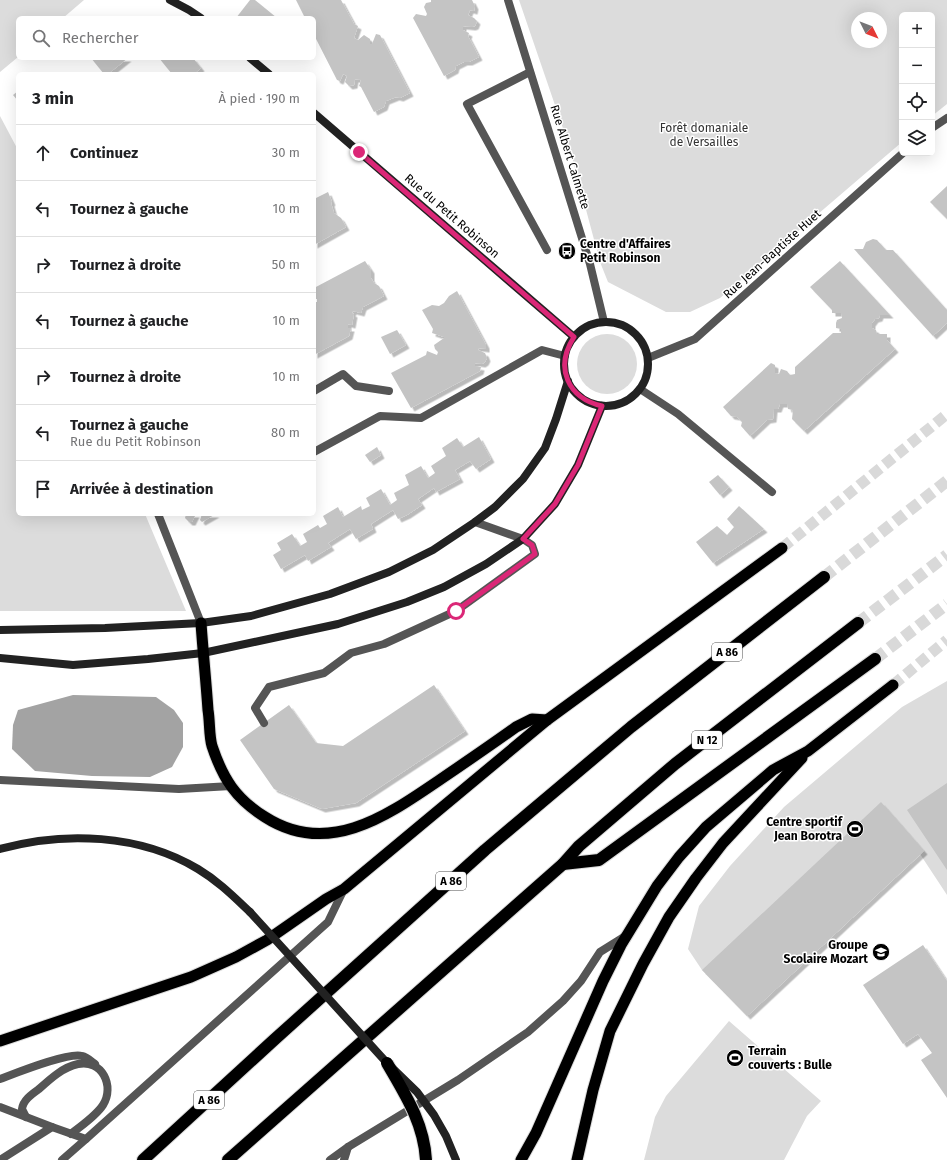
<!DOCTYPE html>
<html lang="fr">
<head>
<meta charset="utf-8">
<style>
	:root { --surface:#fff; --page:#f6f6f6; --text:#202124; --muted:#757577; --line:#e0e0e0 }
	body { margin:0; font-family:"Fira Sans",sans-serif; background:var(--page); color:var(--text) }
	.controls { position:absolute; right:12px; top:12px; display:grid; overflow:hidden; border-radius:6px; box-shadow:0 4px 16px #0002 }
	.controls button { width:36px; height:36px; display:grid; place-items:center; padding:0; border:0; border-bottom:1px solid var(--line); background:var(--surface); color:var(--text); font:20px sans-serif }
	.compass { position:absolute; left:851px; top:12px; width:36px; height:36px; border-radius:50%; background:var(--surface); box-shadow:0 4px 16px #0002; rotate:132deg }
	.stop { position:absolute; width:12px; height:12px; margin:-9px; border:3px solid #db2777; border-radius:50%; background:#fff }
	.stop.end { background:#db2777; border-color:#fff; box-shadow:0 1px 4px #0008 }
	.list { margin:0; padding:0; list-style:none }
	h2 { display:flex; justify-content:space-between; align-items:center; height:52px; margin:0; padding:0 16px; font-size:17px }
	h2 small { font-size:13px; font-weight:400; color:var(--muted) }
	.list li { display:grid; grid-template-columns:26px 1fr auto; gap:12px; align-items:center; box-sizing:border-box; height:56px; padding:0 16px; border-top:1px solid var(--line) }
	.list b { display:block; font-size:15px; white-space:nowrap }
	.list p { margin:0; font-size:13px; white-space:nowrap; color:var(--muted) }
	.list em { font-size:13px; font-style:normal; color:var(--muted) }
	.icon { flex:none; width:22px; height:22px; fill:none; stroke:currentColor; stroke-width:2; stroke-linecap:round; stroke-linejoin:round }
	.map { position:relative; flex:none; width:947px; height:1160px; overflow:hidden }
	.search { position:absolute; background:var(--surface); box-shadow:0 4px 16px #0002; left:16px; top:16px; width:300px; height:44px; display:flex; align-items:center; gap:10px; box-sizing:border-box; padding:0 14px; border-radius:6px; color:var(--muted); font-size:15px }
	.panel { position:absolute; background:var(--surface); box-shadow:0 4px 16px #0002; left:16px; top:72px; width:300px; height:444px; border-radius:6px }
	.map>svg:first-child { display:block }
</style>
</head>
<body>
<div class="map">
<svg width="947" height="1160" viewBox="0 0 947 1160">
	<defs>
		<filter id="shadow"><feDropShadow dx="3.5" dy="3.5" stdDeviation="0" flood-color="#0004"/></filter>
	</defs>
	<rect width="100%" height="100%" fill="#fff"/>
	<g fill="#dcdcdc" fill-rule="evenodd">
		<polygon points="0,0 84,0 63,18 18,18 18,57 0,72"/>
		<path d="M519 0H947V104L932 116V15H902V142L720 298 690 312H666L608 282 600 262 569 146ZM857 18H881V42H857Z"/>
		<polygon points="0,116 18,150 18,514 145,514 186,611 0,611"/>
		<circle cx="607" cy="364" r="30"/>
		<polygon points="947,681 947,895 920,854 747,1016 702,970 688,949 699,906 730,866 784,807 902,707"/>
		<polygon points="729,1021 821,1101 807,1116 784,1160 644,1160 655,1117 666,1096"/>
	</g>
	<polygon fill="#a3a3a3" points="73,695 156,697 174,710 183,723 183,747 172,767 150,777 92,776 35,771 12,749 13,725 18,710"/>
	<g fill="#c4c4c4" filter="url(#shadow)">
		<polygon points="250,0 255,0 277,18 236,18"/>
		<polygon points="296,0 341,0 354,24 358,26 354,38 358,40 364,35 370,39 370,44 372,44 376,34 380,35 410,93 400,98 396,97 386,101 384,107 374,112 361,87 359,86 361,80 355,79 354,85 349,86 345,82 347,76 343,74 340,81 337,80 314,35 314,18 305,18"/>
		<polygon points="431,0 472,0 475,6 474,11 470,10 468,15 474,18 477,21 475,26 472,27 463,26 463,30 469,33 468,36 479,57 469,62 464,62 456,66 455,70 444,76 413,18 416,14 426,16 427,14 424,7 426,3 431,2"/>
		<polygon points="91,58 128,58 108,74 104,74"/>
		<polygon points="159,58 188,58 189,59 193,58 201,68 194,74 172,74"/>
		<polygon points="18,91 18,101 13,95"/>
		<polygon points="947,186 947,219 930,202"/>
		<polygon points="328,192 332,202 331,203 334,213 341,218 346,227 314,245 314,199"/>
		<polygon points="873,239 877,240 886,250 893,250 947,310 947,323 933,336 854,249 863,249 866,242"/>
		<polygon points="365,261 371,270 371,278 374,283 379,286 384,296 363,307 361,313 353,311 352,313 354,314 352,325 348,324 348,328 351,328 349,336 314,355 314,302 317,302 317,299 314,299 314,288"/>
		<polygon points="840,261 890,315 880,315 879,318 875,319 872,323 872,328 876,330 877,334 887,334 887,340 895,349 804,431 792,419 793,410 788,409 787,404 780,404 778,409 774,409 773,419 767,420 750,436 741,426 742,422 737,417 731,416 723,407 771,363 775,365 775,373 779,374 781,369 787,371 790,375 795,374 795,367 833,333 841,333 841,329 836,328 836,323 837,320 842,318 841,313 832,313 832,310 810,287"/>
		<polygon points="457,291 486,345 486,349 479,348 478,350 485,353 487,358 485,362 482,364 475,363 475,366 481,367 480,371 411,408 391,373 426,355 427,351 437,355 438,352 435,349 434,345 444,338 444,337 432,333 433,329 422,310 432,305 439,306 444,303 449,296"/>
		<polygon points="397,330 406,345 390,354 381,337"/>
		<polygon points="479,437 491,459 476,469 470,461 455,470 460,479 436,492 434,488 418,499 422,505 407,515 398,519 393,510 371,524 373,529 356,539 350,529 328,543 331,547 308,561 305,555 281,569 273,555 281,550 277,543 292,534 300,546 307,542 303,534 318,525 320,528 327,524 323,516 338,507 343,517 361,506 362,510 370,506 366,498 381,489 390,505 397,500 394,493 409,485 405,475 421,466 428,478 435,473 431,466 446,456 442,448 457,438 463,447"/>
		<polygon points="377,447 381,455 370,462 365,455"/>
		<polygon points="718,475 729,487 720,495 709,482"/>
		<polygon points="739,506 764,529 713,563 696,542 717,526 727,535 734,527 727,519"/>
		<polygon points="186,514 196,514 192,522 189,522 185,518"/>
		<polygon points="202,514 216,514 202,522 200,520"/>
		<polygon points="434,685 465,731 356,803 322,809 274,789 240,740 289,705 316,743 343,746"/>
		<polygon points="947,783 947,870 907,810"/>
		<polygon points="881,802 924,851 747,1016 702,970"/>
		<polygon points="923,945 947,981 947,1098 921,1060 932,1053 918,1034 903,1044 863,985"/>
	</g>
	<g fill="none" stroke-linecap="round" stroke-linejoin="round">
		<g stroke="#d9d9d9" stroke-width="11" stroke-dasharray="11 5.5" stroke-linecap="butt">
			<polyline points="782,548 947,414"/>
			<polyline points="893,685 947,640"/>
		</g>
		<g stroke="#d9d9d9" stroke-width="12" stroke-dasharray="12 6" stroke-linecap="butt">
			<polyline points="824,577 947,481"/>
			<polyline points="858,623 947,555"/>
			<polyline points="875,659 947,604"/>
		</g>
		<defs>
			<g id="trunk">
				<path d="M201 623C203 652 206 681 208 710 210 722 209 736 212 746 223 779 236 799 265 817 329 858 388 815 441 779 466 762 491 745 516 727L532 719 547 720"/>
				<polyline points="0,1041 191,977 236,957 267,940 326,899 344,889 547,720 782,548"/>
				<polyline points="521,1160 536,1133 603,981 621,945 657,886 679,857 706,827 773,770 808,751 893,685"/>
				<polyline points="577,1160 593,1090 610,1031 643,964 669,917 696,878 723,843 802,758"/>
			</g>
			<g id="motorway">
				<polyline points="563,864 599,860 875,659"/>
				<polyline points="143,1160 275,1039 485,850 631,727 824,577"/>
				<polyline points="228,1160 563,864 579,846 675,764 858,623"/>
			</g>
		</defs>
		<use href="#trunk" stroke="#dbdbdb" stroke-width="13"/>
		<use href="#motorway" stroke="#dbdbdb" stroke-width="14"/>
		<g stroke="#555" stroke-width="8">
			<polyline points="530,72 467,104 547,250"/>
			<polyline points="314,391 343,374 356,386 389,391"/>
			<polyline points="314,452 380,416 421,418 542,350 565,356"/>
			<polyline points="158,514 201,623"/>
			<polyline points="264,723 255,708 269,687 324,673 351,653 384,644 456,611 535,554 532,545 523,539 475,522"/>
			<polyline points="0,780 179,789 231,786"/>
			<path d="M0 1079C16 1073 68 1052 82 1056 87 1057 91 1061 95 1064"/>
			<polyline points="0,1107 52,1127"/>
			<path d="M26 1117 22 1109C23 1100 32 1094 39 1089 50 1079 63 1067 78 1064 102 1059 115 1086 103 1105 96 1116 82 1125 71 1134"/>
			<polyline points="0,1160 52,1127 86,1139 328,922 344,889"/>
			<polyline points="62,1160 86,1139"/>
			<polyline points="330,1160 348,1147 458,1080 528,1032 563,1001 581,981 600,952 624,937"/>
			<polyline points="344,1160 348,1147"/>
		</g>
		<g stroke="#555" stroke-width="8">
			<polyline points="508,0 590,264 604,322"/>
			<polyline points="932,128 947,118"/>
			<polyline points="648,358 695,339 903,153"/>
			<polyline points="640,389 678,414 772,492"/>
		</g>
		<g stroke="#222" stroke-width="8">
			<polyline points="170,0 189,10 201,18"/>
			<polyline points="250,58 269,74"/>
			<polyline points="314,113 574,337"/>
			<circle cx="606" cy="364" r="42"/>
			<polyline points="0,630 105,628 201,623 251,616 330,594 389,572 433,550 475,522 495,507 523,479 545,448 556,419 568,381"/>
			<polyline points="0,658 73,665 148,659 203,653 338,624 407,602 444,587 486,564 523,539 555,504 578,465 602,406"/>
			<path d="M0 849C64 831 140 834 198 869 218 881 233 896 250 912"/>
		</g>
		<use href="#trunk" stroke="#000" stroke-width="11"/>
		<use href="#motorway" stroke="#000" stroke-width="12"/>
		<defs>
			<path id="motorway-bridge" d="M387 1063C405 1094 424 1123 426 1160"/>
		</defs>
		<use href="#motorway-bridge" stroke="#dbdbdb" stroke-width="14" stroke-linecap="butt"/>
		<polyline stroke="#222" stroke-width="8" points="250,912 387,1063 417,1092 434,1115 446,1136 456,1160"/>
		<use href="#motorway-bridge" stroke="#000" stroke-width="12"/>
	</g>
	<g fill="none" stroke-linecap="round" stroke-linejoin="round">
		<path stroke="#db2777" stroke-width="5" d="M359 152 574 337C554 368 568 398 602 406L578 465 555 504 523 539 532 545 535 554 456 611"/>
	</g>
	<defs>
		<symbol id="bus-disc" viewBox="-11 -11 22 22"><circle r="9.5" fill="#000" stroke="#fff"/><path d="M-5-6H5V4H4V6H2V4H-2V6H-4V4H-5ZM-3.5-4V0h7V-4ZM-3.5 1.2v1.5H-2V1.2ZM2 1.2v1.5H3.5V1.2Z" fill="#fff"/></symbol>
		<symbol id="stadium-disc" viewBox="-11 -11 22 22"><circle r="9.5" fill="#000" stroke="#fff"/><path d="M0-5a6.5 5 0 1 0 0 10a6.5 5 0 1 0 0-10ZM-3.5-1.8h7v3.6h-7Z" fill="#fff"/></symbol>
		<symbol id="school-disc" viewBox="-11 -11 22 22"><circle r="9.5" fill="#000" stroke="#fff"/><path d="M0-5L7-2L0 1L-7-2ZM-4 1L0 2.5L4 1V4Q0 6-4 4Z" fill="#fff"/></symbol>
	</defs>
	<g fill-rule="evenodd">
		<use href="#bus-disc" x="557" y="241" width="20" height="20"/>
		<use href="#stadium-disc" x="845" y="819" width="20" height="20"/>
		<use href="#school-disc" x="871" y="942" width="20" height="20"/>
		<use href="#stadium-disc" x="725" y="1048" width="20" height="20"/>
	</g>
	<g text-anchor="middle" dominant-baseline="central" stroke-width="3" stroke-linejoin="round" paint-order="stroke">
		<g fill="#fff" stroke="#4c4c4c" stroke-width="1">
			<rect x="712" y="643" width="30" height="18" rx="3"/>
			<rect x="692" y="731" width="30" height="18" rx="3"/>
			<rect x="436" y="872" width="30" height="18" rx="3"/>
			<rect x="194" y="1091" width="30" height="18" rx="3"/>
		</g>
		<g font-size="11" font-weight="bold" fill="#000">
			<text x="727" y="652">A 86</text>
			<text x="707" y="740">N 12</text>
			<text x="451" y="881">A 86</text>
			<text x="209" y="1100">A 86</text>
		</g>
		<g font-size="12" fill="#333" stroke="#fff">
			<text x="704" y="128">Forêt domaniale<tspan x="704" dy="14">de Versailles</tspan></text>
		</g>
		<g font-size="12" fill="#000" stroke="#fff">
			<text transform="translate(570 157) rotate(73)">Rue Albert Calmette</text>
			<text transform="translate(452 216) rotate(41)">Rue du Petit Robinson</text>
			<text transform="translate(772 254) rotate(-42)">Rue Jean-Baptiste Huet</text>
		</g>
		<g font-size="12" font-weight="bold" fill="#000" stroke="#fff" text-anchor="start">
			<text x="580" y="244">Centre d'Affaires<tspan x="580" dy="14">Petit Robinson</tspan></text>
			<text x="842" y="822" text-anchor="end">Centre sportif<tspan x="842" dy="14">Jean Borotra</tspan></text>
			<text x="868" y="945" text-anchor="end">Groupe<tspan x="868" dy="14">Scolaire Mozart</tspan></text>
			<text x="748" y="1051">Terrain<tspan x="748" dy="14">couverts : Bulle</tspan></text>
		</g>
	</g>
</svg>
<div class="controls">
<button>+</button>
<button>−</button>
<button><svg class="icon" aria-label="locate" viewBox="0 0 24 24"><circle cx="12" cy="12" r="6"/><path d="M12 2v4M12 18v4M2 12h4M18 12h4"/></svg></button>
<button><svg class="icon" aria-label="layers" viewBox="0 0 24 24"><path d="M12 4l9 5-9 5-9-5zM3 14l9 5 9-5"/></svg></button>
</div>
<svg class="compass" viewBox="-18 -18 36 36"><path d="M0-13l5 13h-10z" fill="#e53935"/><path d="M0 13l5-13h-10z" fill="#757577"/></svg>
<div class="stop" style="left:456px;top:611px"></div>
<div class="stop end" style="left:359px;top:152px"></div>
<div class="search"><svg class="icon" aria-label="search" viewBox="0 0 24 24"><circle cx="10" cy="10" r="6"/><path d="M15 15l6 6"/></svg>Rechercher</div>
<section class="panel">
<h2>3 min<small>À pied · 190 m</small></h2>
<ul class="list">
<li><svg class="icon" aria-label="ahead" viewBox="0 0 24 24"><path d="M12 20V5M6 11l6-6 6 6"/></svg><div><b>Continuez</b></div><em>30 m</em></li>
<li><svg class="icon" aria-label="left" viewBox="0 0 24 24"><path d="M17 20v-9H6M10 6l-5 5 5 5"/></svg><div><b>Tournez à gauche</b></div><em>10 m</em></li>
<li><svg class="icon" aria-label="right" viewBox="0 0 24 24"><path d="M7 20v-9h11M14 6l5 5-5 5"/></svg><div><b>Tournez à droite</b></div><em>50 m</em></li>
<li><svg class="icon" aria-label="left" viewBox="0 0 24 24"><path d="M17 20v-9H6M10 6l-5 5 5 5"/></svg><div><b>Tournez à gauche</b></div><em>10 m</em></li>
<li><svg class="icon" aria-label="right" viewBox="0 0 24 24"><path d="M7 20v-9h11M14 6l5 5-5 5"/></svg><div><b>Tournez à droite</b></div><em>10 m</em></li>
<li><svg class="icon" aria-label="left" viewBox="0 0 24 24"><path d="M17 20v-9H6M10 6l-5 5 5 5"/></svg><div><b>Tournez à gauche</b><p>Rue du Petit Robinson</p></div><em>80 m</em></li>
<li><svg class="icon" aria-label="arrive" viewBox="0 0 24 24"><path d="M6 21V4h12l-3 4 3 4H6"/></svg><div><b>Arrivée à destination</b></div></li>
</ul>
</section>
</div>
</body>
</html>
